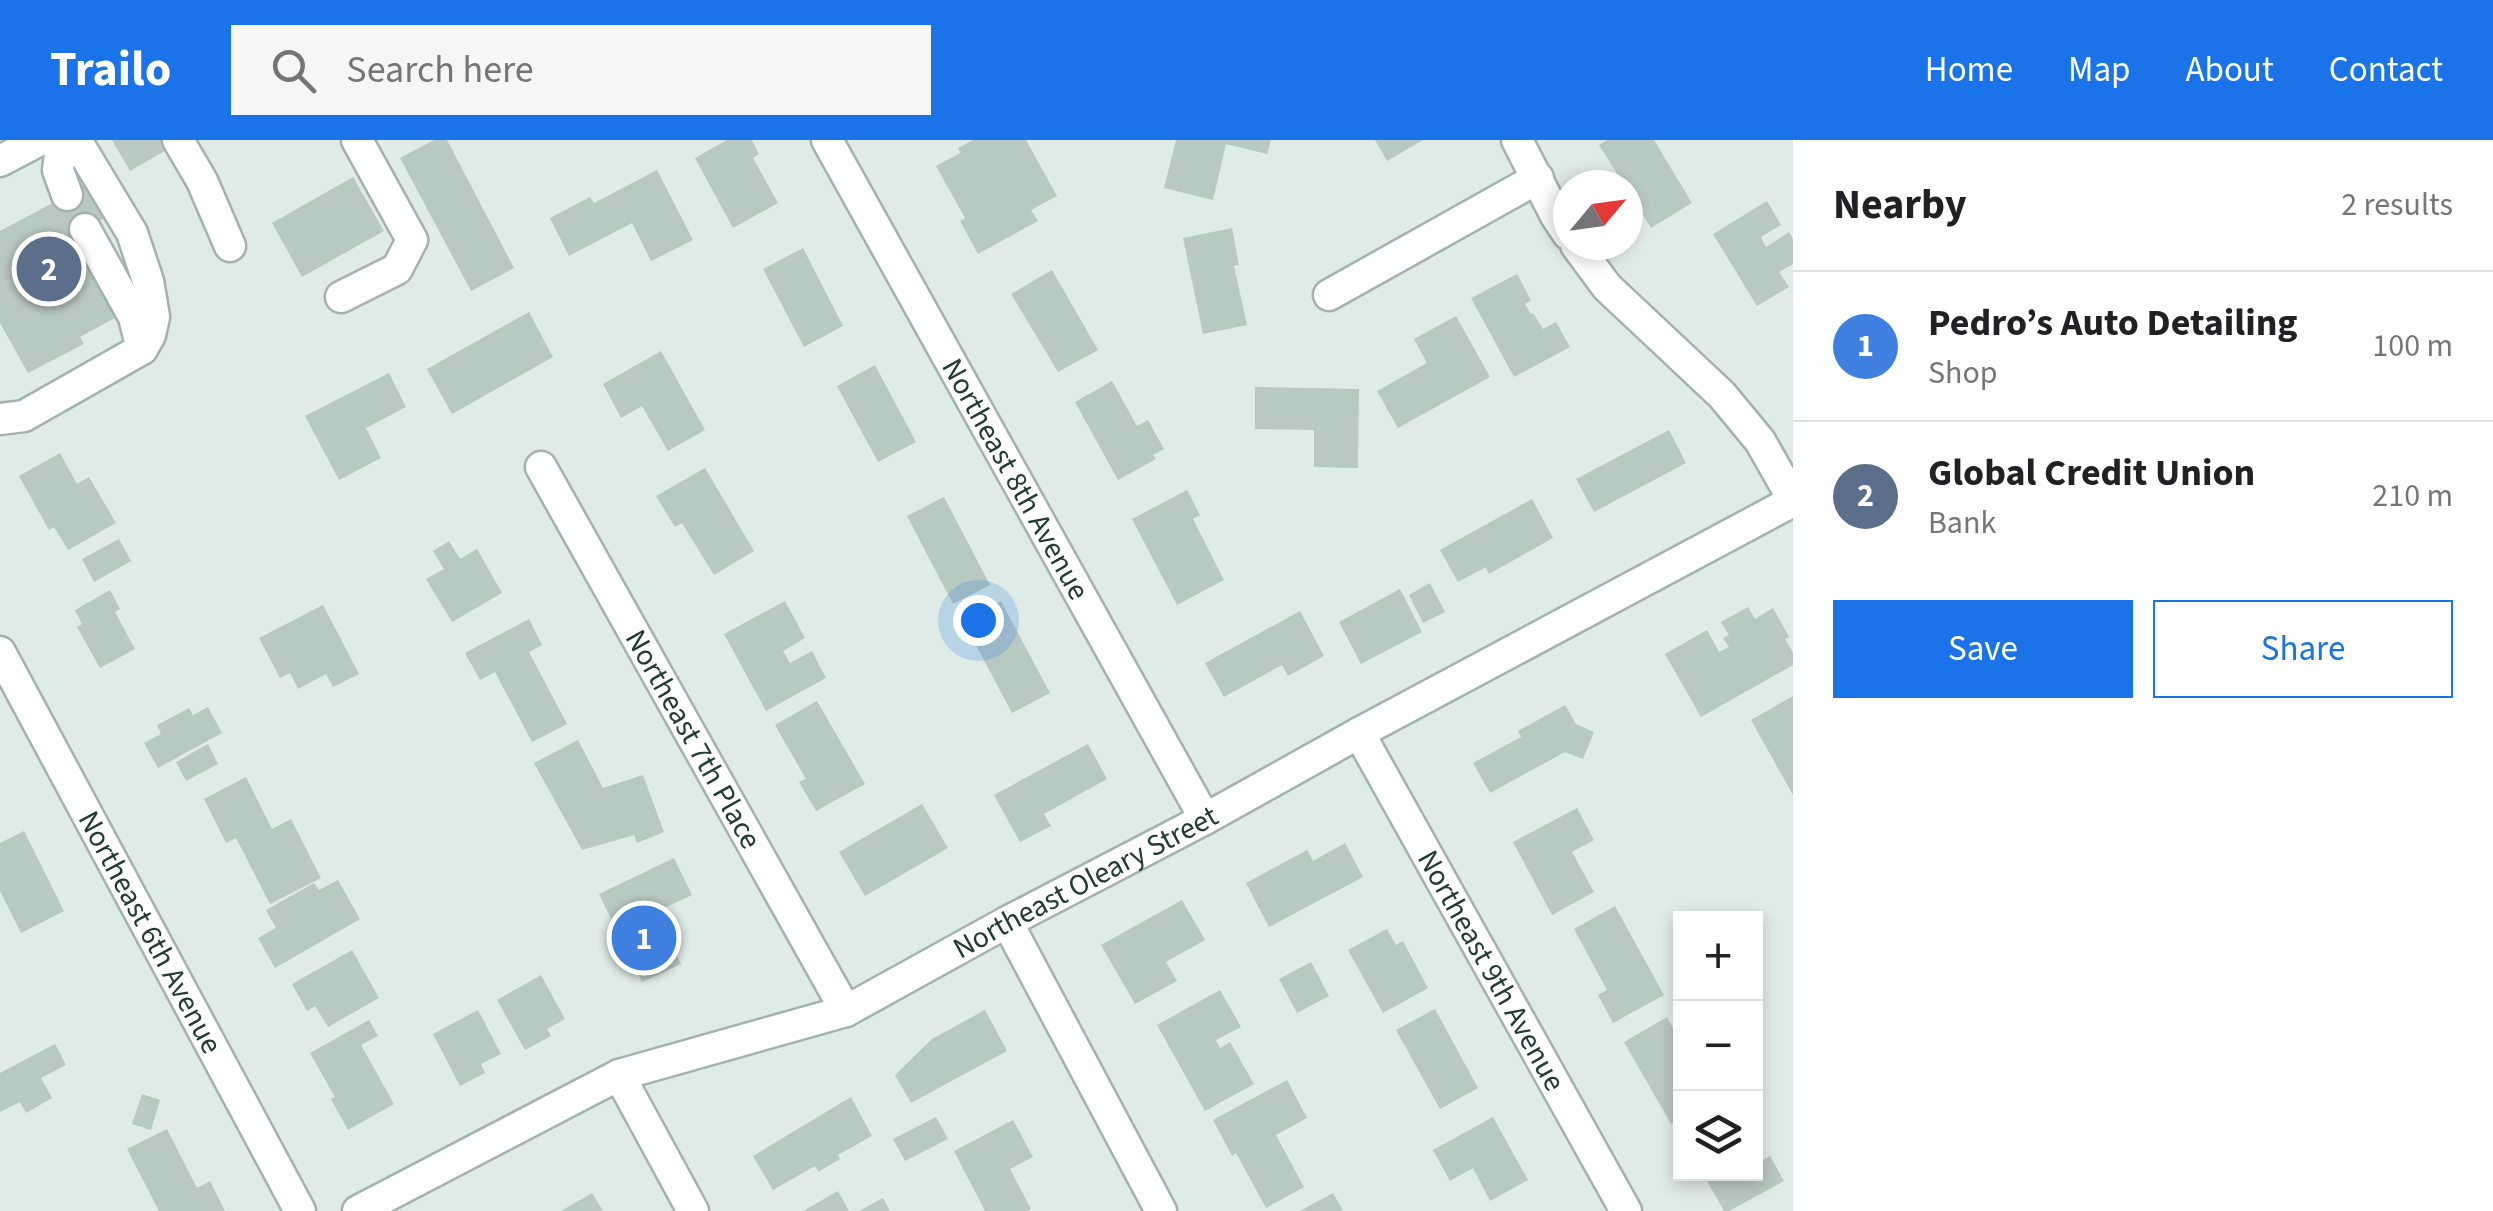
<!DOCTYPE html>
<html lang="en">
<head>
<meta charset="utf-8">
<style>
	:root { --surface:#fff; --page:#f6f6f6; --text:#202124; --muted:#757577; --line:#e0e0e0; --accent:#1a73e8 }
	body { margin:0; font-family:"Source Sans 3",sans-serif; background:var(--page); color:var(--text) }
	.controls { position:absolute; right:30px; bottom:30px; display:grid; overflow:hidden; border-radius:0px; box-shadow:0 5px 15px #0003 }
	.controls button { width:90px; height:90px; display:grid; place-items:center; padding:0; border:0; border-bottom:2px solid var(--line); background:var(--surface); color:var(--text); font:50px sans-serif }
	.compass { position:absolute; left:1553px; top:30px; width:90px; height:90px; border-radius:50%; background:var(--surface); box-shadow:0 5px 15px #0003; rotate:61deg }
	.you { position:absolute; left:978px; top:480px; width:35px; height:35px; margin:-25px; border:8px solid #fff; border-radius:50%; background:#1a73e8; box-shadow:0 0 0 15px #1a73e833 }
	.badge { display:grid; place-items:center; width:65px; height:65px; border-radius:50%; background:var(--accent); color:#fff; font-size:32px; font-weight:700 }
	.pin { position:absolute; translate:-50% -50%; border:5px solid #fff; box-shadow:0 2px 10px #0006 }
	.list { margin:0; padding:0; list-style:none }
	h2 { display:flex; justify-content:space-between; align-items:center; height:130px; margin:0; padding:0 40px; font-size:42px }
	h2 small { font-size:32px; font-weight:400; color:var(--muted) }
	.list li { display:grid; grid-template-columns:65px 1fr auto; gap:30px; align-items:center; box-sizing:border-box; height:150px; padding:0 40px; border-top:2px solid var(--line) }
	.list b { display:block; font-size:38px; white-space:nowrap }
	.list p { margin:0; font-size:32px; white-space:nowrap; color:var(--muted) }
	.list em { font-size:32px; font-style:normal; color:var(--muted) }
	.actions { display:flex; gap:20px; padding:30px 40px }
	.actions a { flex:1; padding:22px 0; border:2px solid var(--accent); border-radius:0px; text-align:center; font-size:35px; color:var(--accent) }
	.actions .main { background:var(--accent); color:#fff }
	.icon { flex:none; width:55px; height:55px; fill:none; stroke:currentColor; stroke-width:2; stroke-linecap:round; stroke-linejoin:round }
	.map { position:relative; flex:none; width:1793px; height:1071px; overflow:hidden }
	header { display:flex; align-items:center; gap:60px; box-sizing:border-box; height:140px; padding:0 50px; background:var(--accent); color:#fff }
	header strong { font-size:48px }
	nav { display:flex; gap:55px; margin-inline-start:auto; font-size:35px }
	.search { width:700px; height:90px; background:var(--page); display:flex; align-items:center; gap:25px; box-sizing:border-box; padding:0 35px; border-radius:0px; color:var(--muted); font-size:38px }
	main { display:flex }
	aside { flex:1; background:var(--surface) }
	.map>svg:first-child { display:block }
</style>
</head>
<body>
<header>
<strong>Trailo</strong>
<div class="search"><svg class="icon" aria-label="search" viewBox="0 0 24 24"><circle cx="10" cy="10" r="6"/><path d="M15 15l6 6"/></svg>Search here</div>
<nav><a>Home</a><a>Map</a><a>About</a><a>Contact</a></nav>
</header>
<main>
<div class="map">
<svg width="1793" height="1071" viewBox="0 0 1793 1071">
	<rect width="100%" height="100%" fill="#dfebe6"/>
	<g fill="#b8c9c1">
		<polygon points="112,0 172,0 175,5 130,31"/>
		<polygon points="434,0 447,0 514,128 471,151 400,18"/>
		<polygon points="727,0 752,0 759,14 753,18 778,63 733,88 695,18"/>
		<polygon points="973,0 1026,0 1057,56 1031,70 1038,81 978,114 960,81 965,78 936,26 960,13 958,8"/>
		<polygon points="1176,0 1271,0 1267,14 1226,4 1213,60 1164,48"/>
		<polygon points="1375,0 1423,0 1387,21"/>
		<polygon points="1607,0 1654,0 1692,63 1651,88 1628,51 1628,45 1624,45 1599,5"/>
		<polygon points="657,30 693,100 651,121 632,83 569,116 550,78 590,57 594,63"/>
		<polygon points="353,37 384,91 302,137 272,83"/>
		<polygon points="92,42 110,75 78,93 117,165 115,178 80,197 84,204 28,233 0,183 0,91"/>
		<polygon points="1767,61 1781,85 1761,97 1766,107 1789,92 1793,99 1793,124 1779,132 1789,147 1757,166 1713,94"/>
		<polygon points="1232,88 1239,125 1234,126 1247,185 1203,194 1183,98"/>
		<polygon points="803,108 843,186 804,207 763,129"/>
		<polygon points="1052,130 1098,210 1058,232 1011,154"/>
		<polygon points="1517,134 1531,160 1525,164 1531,174 1533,173 1543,189 1556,182 1570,207 1514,237 1471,158"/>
		<polygon points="529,172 553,217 452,274 427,229"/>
		<polygon points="1456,176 1490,237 1398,288 1377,251 1427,223 1414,199"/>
		<polygon points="661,211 705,290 668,311 642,266 621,278 603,244"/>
		<polygon points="875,225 916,302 878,322 837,246"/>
		<polygon points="389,233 406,267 366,288 381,318 339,340 305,276"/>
		<polygon points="1112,241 1137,286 1148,280 1164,309 1153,315 1156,319 1118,340 1075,262"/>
		<polygon points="1255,247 1359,249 1358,328 1314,327 1314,290 1255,289"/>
		<polygon points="1669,290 1686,323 1594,372 1576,339"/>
		<polygon points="60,313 77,344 89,337 116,383 68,410 54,387 49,390 19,336"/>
		<polygon points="705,328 754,411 714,435 682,383 675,387 656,356"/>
		<polygon points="1187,350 1200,375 1193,379 1224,440 1177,465 1132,379"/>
		<polygon points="944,357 990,445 953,464 907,376"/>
		<polygon points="1532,359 1553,398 1489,434 1486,427 1458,442 1440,410"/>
		<polygon points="119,399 131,421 94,442 82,419"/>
		<polygon points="449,401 460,419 477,409 502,453 452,482 426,439 444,429 433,411"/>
		<polygon points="1430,443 1445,472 1423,483 1409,455"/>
		<polygon points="1400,449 1422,492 1361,524 1339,482"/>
		<polygon points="110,450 120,469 115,472 135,509 100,528 77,487 82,484 75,470"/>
		<polygon points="785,461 805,498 783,511 790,523 812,511 826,538 766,571 724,494"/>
		<polygon points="1001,461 1050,553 1012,573 971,496 982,490 974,475"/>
		<polygon points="323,465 359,534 333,547 326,534 298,549 290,533 280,538 259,498"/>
		<polygon points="1748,467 1755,479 1773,468 1789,497 1785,499 1793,513 1793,525 1701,577 1665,514 1707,490 1719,512 1729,507 1723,498 1729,495 1721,482"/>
		<polygon points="1300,471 1324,516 1288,536 1282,525 1224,557 1205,523"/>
		<polygon points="529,479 542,505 529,512 567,584 532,602 495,532 480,540 465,513"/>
		<polygon points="1793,556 1793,655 1751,580"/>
		<polygon points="817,561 865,644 816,671 799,642 806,639 775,585"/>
		<polygon points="1565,565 1576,584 1594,592 1583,619 1565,612 1490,653 1473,623 1521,597 1518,591"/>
		<polygon points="208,567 222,593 158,628 144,603 161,594 157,585 189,568 193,575"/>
		<polygon points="578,600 603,648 643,635 664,692 637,703 634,695 582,710 534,623"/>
		<polygon points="208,604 218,624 186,641 176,622"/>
		<polygon points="1088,604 1107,639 1044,674 1051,686 1020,702 994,655"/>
		<polygon points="246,637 272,689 291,679 321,738 270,764 236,698 226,703 204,659"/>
		<polygon points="922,664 948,708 865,756 839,712"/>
		<polygon points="1577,668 1594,700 1572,712 1594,752 1552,775 1513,702"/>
		<polygon points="24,691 64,771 21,793 0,751 0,703"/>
		<polygon points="1345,703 1363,737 1269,787 1246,743 1307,710 1313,721"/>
		<polygon points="674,718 692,755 656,772 681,824 642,842 599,754"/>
		<polygon points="338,740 360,779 275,828 258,798 276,788 266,770 314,743 319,750"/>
		<polygon points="1182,760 1205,800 1166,822 1177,841 1135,864 1101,805"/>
		<polygon points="1615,766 1664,855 1613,883 1598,855 1607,850 1574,789"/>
		<polygon points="1387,789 1396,805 1403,801 1428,848 1383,873 1348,810"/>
		<polygon points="352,810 379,858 328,887 315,866 307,871 292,844"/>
		<polygon points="1311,822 1329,856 1297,873 1279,839"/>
		<polygon points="541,835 565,879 547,889 551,896 525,910 497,860"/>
		<polygon points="1220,850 1241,887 1216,900 1220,908 1230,902 1254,944 1205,971 1157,885"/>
		<polygon points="1435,869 1478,948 1440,969 1396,890"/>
		<polygon points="478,870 501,914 481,924 485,933 460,946 433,894"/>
		<polygon points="985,870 1007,911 911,963 895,935 932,899"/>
		<polygon points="1667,877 1680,901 1680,979 1671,984 1624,902"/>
		<polygon points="369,880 378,896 361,905 394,964 348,990 331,959 335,957 310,913"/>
		<polygon points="55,904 66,925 41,938 52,958 26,973 20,962 0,972 0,933"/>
		<polygon points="1287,940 1307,978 1276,995 1304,1047 1266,1068 1236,1013 1232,1016 1213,980"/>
		<polygon points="142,954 160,960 151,990 132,984"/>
		<polygon points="851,957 872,996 838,1015 840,1019 818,1032 815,1026 773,1050 753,1016"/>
		<polygon points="936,977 948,999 905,1021 893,999"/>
		<polygon points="1493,977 1528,1040 1490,1061 1473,1028 1450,1041 1433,1010"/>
		<polygon points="1013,980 1033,1017 1010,1029 1031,1069 1027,1071 985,1071 954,1011"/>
		<polygon points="167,989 197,1048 210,1041 225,1071 159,1071 127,1009"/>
		<polygon points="1770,1016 1784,1041 1729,1071 1724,1071 1703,1034 1756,1034 1756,1024"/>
		<polygon points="838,1051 849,1071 803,1071"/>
		<polygon points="592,1053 603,1071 561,1071"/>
		<polygon points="1333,1053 1343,1071 1300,1071"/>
		<polygon points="883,1058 890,1071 859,1071"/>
	</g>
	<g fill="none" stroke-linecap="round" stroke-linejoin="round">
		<polyline stroke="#b9c8c2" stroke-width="30" stroke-dasharray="30 15" stroke-linecap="butt" points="82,47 101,80"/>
		<defs>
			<g id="minor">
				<polyline points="62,0 58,30 67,55"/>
				<polyline points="178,0 202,41 230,106"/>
				<path id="s1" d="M827 0 1205 679"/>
				<polyline points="1517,0 1556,76 1568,94"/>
				<polyline points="0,21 40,0"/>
				<polyline points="85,89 134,177 142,209"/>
				<polyline points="1576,105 1607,147 1722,255 1760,301 1793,359"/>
				<polyline points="1329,155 1538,38"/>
				<polyline points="341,157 397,129 412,100 357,0"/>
				<polyline points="0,279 24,276 142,209 150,195 154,177 148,141 132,93 76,0"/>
				<path id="s2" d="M541 327 846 871"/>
				<path id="s3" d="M0 512 300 1071"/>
				<path id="s4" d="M1359 593 1626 1071"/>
				<polyline points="1007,782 1161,1071"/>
				<polyline points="619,935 693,1071"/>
				<path id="s5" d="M358 1071 619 935 846 871 1007 782 1205 679 1359 593 1793 361"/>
			</g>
		</defs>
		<use href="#minor" stroke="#a2b3ad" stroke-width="35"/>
		<use href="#minor" stroke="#fff" stroke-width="30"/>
	</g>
	<g text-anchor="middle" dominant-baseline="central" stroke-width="8" stroke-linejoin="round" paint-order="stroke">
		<g font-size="30" fill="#203b33" stroke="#f0f8f4">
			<text stroke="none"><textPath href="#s1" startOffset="388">Northeast 8th Avenue</textPath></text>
			<text stroke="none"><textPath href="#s2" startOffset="312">Northeast 7th Place</textPath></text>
			<text stroke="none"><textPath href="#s5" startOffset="802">Northeast Oleary Street</textPath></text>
			<text stroke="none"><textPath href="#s3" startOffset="318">Northeast 6th Avenue</textPath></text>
			<text stroke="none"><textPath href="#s4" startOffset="272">Northeast 9th Avenue</textPath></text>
		</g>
	</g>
</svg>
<div class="controls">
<button>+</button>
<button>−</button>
<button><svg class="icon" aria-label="layers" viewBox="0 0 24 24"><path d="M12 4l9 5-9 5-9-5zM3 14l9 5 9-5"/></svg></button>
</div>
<svg class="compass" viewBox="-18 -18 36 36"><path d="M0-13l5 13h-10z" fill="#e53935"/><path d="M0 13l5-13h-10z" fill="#757577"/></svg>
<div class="you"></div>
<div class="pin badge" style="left:644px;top:798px;background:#3f7fe0">1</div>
<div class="pin badge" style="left:49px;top:129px;background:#5c6f8a">2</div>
</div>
<aside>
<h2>Nearby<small>2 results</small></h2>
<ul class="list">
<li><span class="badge" style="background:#3f7fe0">1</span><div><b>Pedro’s Auto Detailing</b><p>Shop</p></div><em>100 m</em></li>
<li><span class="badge" style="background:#5c6f8a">2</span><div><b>Global Credit Union</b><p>Bank</p></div><em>210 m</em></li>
</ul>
<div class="actions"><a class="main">Save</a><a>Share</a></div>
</aside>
</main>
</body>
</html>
